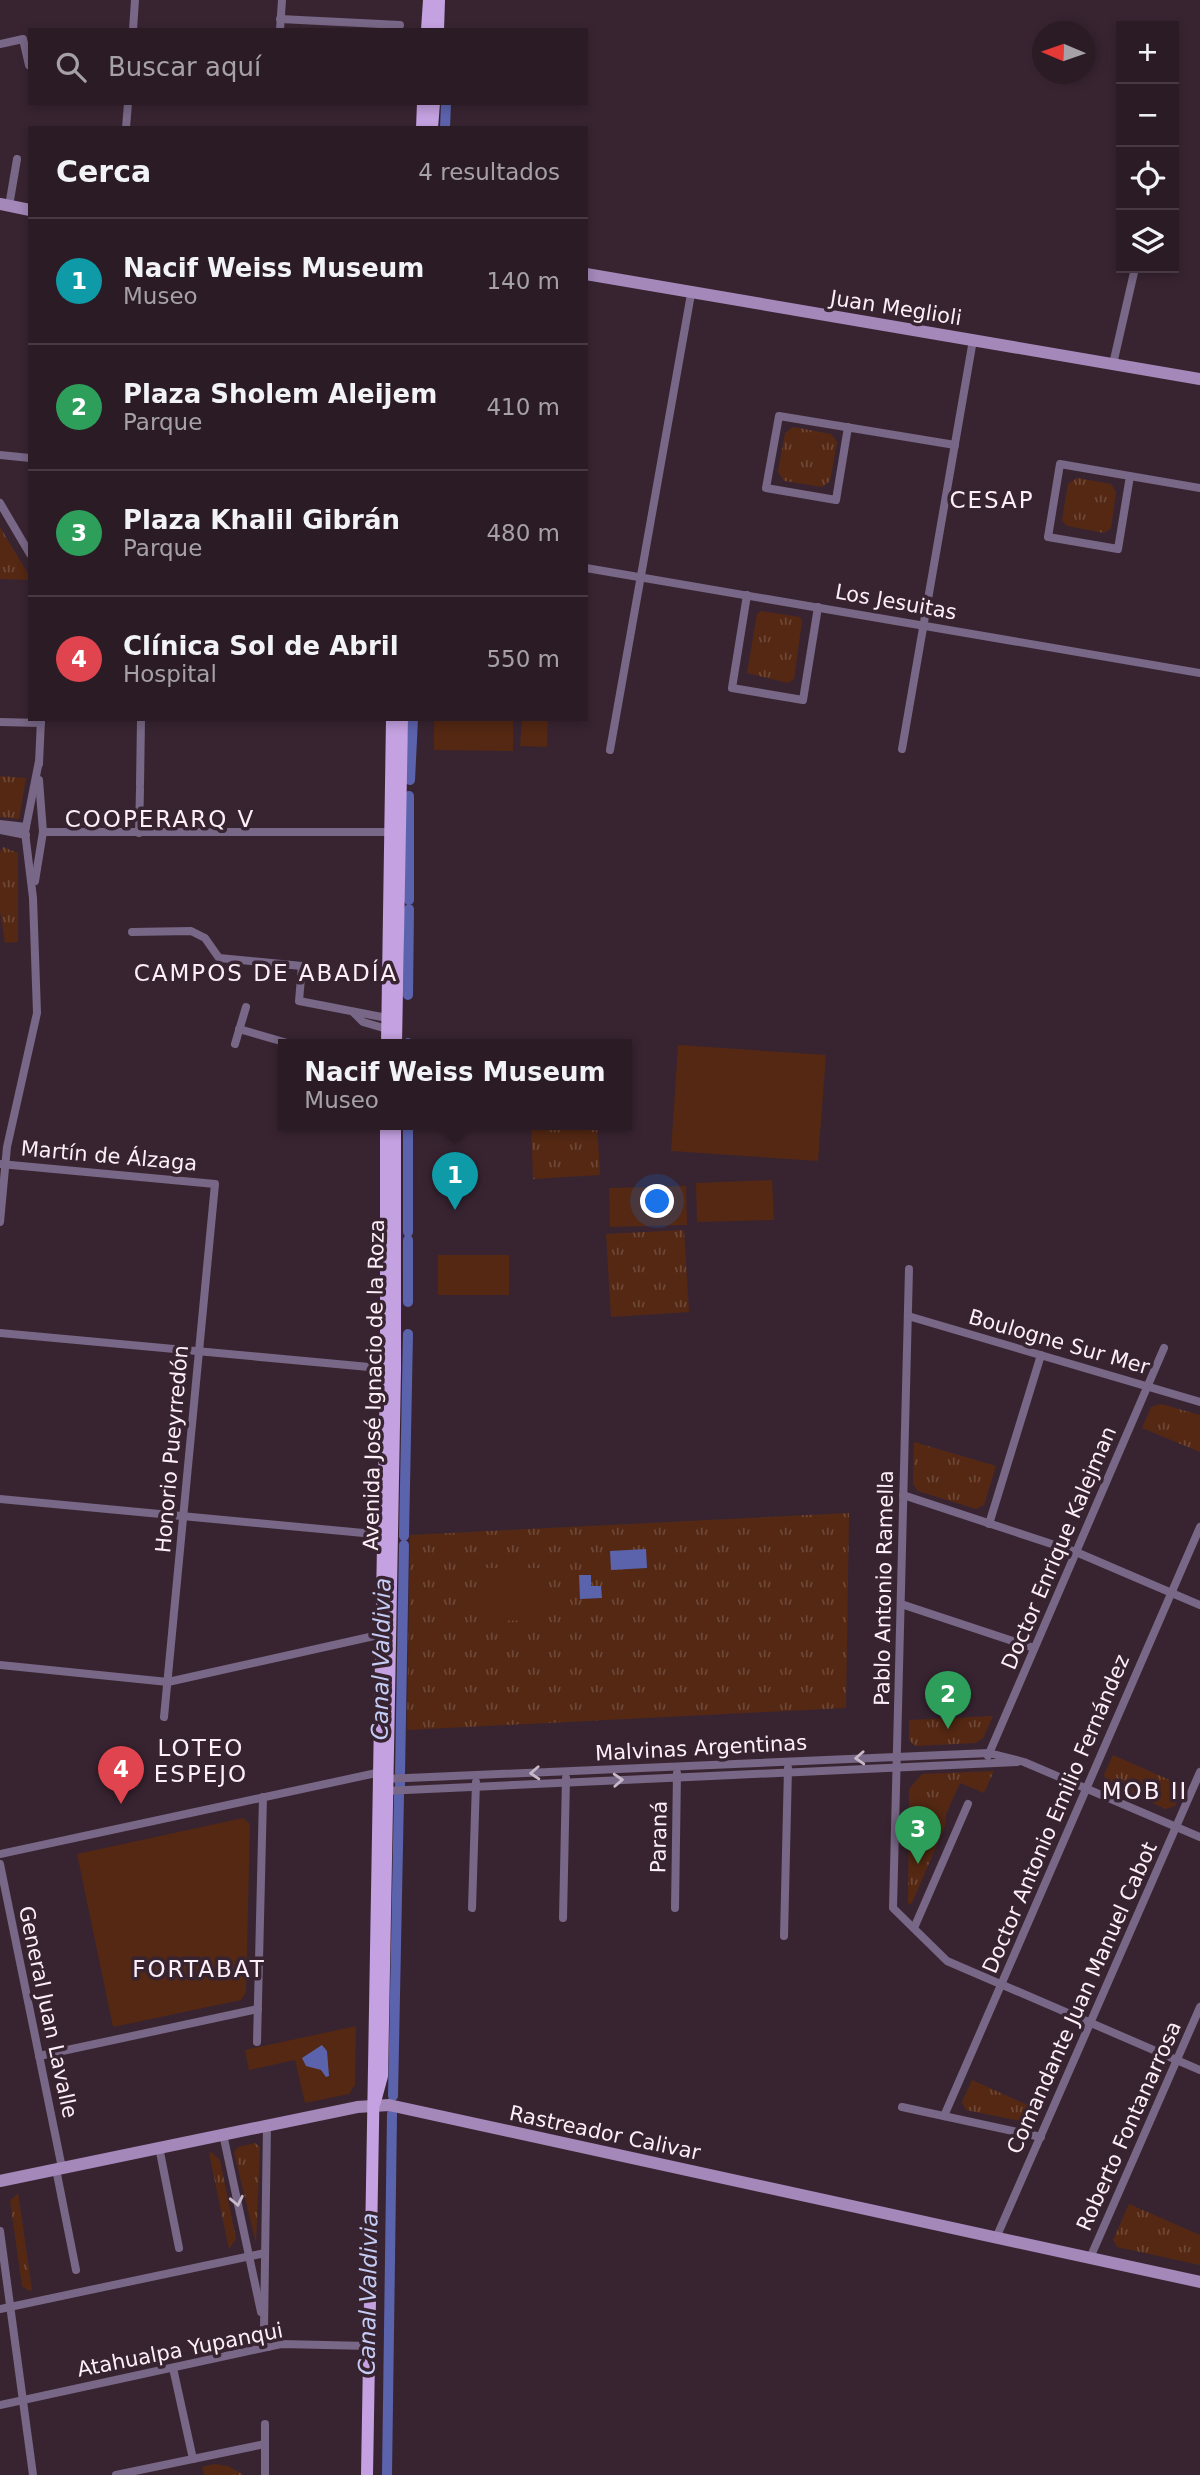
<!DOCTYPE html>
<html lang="es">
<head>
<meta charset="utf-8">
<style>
	:root { --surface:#2a1b25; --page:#32242d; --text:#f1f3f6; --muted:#a5a1a7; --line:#463942; --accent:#70d35f }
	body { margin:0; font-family:"DejaVu Sans",sans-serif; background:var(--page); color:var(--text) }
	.controls { position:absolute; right:21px; top:21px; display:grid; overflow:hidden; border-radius:0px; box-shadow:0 4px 10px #0003 }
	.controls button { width:63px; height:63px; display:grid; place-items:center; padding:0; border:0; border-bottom:2px solid var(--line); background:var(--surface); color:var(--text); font:35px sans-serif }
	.compass { position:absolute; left:1032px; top:21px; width:63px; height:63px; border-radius:50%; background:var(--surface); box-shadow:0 4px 10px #0003; rotate:272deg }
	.you { position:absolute; left:658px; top:1202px; width:24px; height:24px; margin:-18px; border:5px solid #fff; border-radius:50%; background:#1a73e8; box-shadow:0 0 0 10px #1a73e833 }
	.badge { display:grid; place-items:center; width:46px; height:46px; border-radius:50%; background:var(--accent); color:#fff; font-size:23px; font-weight:700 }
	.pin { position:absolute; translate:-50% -58px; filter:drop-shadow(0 2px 4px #0008) }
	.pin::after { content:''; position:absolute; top:37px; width:24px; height:21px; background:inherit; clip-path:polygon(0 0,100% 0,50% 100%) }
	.popup { position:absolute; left:278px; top:1039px; width:354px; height:91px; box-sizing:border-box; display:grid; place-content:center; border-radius:0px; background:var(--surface); filter:drop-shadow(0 2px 5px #0005); font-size:23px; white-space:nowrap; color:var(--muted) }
	.popup b { font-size:26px; color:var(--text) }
	.popup::after { content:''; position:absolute; left:50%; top:100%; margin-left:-14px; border:14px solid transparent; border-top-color:var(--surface) }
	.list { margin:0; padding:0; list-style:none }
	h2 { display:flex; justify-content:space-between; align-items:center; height:91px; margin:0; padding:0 28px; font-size:30px }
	h2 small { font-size:23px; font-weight:400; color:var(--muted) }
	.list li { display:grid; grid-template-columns:46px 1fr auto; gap:21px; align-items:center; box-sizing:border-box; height:126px; padding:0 28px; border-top:2px solid var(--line) }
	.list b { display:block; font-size:26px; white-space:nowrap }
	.list p { margin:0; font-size:23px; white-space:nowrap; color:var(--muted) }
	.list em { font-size:23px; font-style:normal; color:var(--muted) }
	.icon { flex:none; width:38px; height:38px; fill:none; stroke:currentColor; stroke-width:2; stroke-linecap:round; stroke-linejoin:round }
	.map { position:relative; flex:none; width:1200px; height:2475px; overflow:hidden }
	.search { position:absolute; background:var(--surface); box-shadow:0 4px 10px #0003; left:28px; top:28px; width:560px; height:77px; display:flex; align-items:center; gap:18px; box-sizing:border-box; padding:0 24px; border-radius:0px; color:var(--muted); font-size:26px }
	.panel { position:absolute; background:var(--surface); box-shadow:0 4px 10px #0003; left:28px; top:126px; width:560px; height:595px; border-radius:0px }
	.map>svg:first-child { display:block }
</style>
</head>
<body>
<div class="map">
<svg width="1200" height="2475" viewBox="0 0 1200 2475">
	<defs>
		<pattern id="grass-tufts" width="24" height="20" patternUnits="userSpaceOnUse" patternTransform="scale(1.75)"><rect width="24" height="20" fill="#542813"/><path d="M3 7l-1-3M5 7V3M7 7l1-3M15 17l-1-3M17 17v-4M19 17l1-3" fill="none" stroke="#6e4836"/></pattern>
	</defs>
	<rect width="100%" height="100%" fill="#382431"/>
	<g fill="url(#grass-tufts)">
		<polygon points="793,427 831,434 837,442 830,481 822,487 784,481 778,472 785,433"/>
		<polygon points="1077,478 1111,484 1116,492 1111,528 1104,533 1067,526 1062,520 1068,484"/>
		<polygon points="0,527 30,577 30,580 0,579"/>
		<polygon points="761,611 800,617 802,621 794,679 788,683 747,673 757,614"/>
		<polygon points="0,776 26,778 19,819 0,817"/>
		<polygon points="3,847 18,853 18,942 5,943 0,911 0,852"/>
		<polygon points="531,1124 597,1124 600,1175 533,1179"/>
		<polygon points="684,1230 689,1312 611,1317 606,1234"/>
		<polygon points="1161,1404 1200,1415 1200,1452 1142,1428 1151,1407"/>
		<polygon points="914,1442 996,1466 984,1505 976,1509 918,1491 913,1484"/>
		<polygon points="849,1513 846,1708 407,1730 410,1535"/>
		<polygon points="993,1716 983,1738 976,1743 915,1746 909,1740 909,1720"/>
		<polygon points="1113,1755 1183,1786 1175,1806 1166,1809 1108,1783 1104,1775"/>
		<polygon points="994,1771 984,1793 960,1783 946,1814 945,1826 912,1903 908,1904 909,1789 922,1774"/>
		<polygon points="972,2080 1041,2111 1038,2119 1030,2123 966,2110 962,2102"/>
		<polygon points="255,2143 260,2147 256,2243 234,2152 238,2147"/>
		<polygon points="211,2152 220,2160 236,2239 229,2249 209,2153"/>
		<polygon points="18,2193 32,2290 29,2291 22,2286 10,2201"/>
		<polygon points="1129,2204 1200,2235 1200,2265 1117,2247 1113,2240"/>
		<polygon points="214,2464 228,2466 244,2475 204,2475 202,2467"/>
	</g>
	<g fill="#542813">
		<polygon points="434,719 513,719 513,751 434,750"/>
		<polygon points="522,719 548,719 547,747 520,746"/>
		<polygon points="678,1045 826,1055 818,1161 671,1151"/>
		<polygon points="772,1180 774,1220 697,1222 696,1183"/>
		<polygon points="686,1186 687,1225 610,1227 609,1188"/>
		<rect x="438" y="1255" width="71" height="40"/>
		<polygon points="477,1568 540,1568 540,1620 477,1621"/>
		<polygon points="243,1818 250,1824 246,1992 241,2000 113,2027 77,1854"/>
		<polygon points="356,2026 355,2085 349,2094 305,2103 295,2060 249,2070 245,2050"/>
	</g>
	<g fill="#5c63ad">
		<polygon points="646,1549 647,1568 611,1570 610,1551"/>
		<polygon points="579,1575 591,1575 591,1586 601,1586 602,1598 580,1599"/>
		<polygon points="322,2045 327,2051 329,2076 326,2077 321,2070 306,2066 302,2058"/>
	</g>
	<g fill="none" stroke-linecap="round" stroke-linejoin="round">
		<g stroke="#5c63ad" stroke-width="10">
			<polyline points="445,128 446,103"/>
			<polyline points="410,780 413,719"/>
			<polyline points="409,900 409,796"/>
			<polyline points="408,995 409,909"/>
			<polyline points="408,1043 408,1044"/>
			<polyline points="408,1232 408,1124"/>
			<polyline points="408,1240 408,1302"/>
			<polyline points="404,1536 408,1334"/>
			<polyline points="400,1773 404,1545"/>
			<polyline points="400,1785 400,1783"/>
			<polyline points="393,2096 399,1795"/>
			<polyline points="387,2475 392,2114"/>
		</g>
		<g stroke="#786786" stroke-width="8">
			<polyline points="280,19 400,25"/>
			<polyline points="133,30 135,0"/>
			<polyline points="280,30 282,0"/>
			<polyline points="0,44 23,39 29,65"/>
			<polyline points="126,128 128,103"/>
			<polyline points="9,206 17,159"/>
			<polyline points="1113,364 1135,268"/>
			<polyline points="848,427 836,500 766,488 779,416 955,445"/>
			<polyline points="0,455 30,458"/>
			<polyline points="1130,476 1118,549 1048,537 1060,464 1200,488"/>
			<polyline points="0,503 30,554"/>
			<polyline points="586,568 1200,673"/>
			<polyline points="747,595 732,688 803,700 818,607"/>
			<polyline points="0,722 41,723"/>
			<polyline points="902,749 973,340"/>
			<polyline points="610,750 691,294"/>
			<polyline points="39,764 41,719"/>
			<polyline points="140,785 141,719"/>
			<polyline points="0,824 26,827"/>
			<polyline points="0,830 26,835"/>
			<polyline points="43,832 389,832"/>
			<polyline points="139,833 140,789"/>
			<polyline points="35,881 43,832 39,780"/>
			<polyline points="132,932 191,931 205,938 219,958 302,966 299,1001 387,1018"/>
			<polyline points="353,1012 363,1022 387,1029"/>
			<polyline points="239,1029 291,1044"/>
			<polyline points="235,1044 246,1007"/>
			<polyline points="0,1164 215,1184 164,1717"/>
			<polyline points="0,1222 7,1147 37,1013 33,898 25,832 39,761"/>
			<polyline points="909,1269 893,1908 947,1961 1200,2070"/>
			<polyline points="908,1316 1200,1402"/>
			<polyline points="0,1333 391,1369"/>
			<polyline points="903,1495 1076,1552 1200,1605"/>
			<polyline points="0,1499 385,1535"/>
			<polyline points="989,1524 1041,1355"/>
			<polyline points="901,1604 1034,1648"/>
			<polyline points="0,1665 168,1682 383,1634"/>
			<polyline points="988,1756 1164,1348"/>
			<polyline points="384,1779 989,1753 1024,1762 1200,1837"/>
			<polyline points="384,1791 1017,1762"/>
			<polyline points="0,1854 381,1772"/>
			<polyline points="0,1864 62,2168"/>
			<polyline points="472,1908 476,1782"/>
			<polyline points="675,1908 677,1773"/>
			<polyline points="563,1918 566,1778"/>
			<polyline points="914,1928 968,1804"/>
			<polyline points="784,1936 788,1768"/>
			<polyline points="257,2042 263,1797"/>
			<polyline points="39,2056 258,2009"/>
			<polyline points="902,2107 1041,2137"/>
			<polyline points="944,2116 1200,1527"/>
			<polyline points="267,2125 264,2329 268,2347"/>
			<polyline points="223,2134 261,2312"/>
			<polyline points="159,2147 179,2248"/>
			<polyline points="56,2169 76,2270"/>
			<polyline points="0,2231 33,2475"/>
			<polyline points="996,2238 1200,1772"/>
			<polyline points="1090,2258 1200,2007"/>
			<polyline points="0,2309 265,2253"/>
			<polyline points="173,2368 193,2459"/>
			<polyline points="0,2405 281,2344 369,2346"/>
			<polyline points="116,2475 265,2444"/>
			<polyline points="265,2475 265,2424"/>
		</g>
		<g stroke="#a388b9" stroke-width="12">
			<polyline points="0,204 30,210"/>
			<polyline points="586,274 1200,379"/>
			<polyline points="0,2181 357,2107 389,2105 1200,2282"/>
		</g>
		<g stroke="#c4a1e1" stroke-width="12">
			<polyline points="427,30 429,0"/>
			<polyline points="438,30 439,0"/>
			<polyline points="422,128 423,103"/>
			<polyline points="432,128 434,103"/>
			<polyline points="387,1044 392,719"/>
			<polyline points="396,1044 402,719"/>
			<polyline points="375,2102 382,2076 395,1370 395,1124"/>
			<polyline points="367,2475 386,1369 386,1124"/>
		</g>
	</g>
	<defs><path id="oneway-chevron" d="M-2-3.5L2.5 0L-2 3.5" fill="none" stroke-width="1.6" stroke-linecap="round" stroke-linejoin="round" transform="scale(1.75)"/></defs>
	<g stroke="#c8b9ca">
		<use href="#oneway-chevron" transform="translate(860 1758) rotate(177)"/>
		<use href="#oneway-chevron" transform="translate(535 1773) rotate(177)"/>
		<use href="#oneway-chevron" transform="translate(618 1780) rotate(-3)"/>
		<use href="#oneway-chevron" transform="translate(237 2201) rotate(78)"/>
	</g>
	<g text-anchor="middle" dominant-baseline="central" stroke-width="7" stroke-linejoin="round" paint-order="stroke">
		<g font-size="21" fill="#fdeff7" stroke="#382431">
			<text transform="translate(896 308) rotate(9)">Juan Meglioli</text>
			<text transform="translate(896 602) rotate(10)">Los Jesuitas</text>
			<text transform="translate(109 1156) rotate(5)">Martín de Álzaga</text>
			<text transform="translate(1059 1342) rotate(16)">Boulogne Sur Mer</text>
			<text transform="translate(374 1385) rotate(-89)">Avenida José Ignacio de la Roza</text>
			<text transform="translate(172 1449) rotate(-85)">Honorio Pueyrredón</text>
			<text transform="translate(1059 1548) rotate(-67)">Doctor Enrique Kalejman</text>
			<text transform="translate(884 1588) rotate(-89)">Pablo Antonio Ramella</text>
			<text transform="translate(701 1748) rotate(-3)">Malvinas Argentinas</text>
			<text transform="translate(1056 1814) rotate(-67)">Doctor Antonio Emilio Fernández</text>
			<text transform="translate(659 1837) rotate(-89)">Paraná</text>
			<text transform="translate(1082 1998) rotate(-66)">Comandante Juan Manuel Cabot</text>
			<text transform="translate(48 2012) rotate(78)">General Juan Lavalle</text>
			<text transform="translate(1129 2126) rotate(-66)">Roberto Fontanarrosa</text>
			<text transform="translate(605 2133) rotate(12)">Rastreador Calivar</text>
			<text transform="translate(180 2350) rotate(-11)">Atahualpa Yupanqui</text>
		</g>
		<g font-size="23" letter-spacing="2" fill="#fdeff7" stroke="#382431">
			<text x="992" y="500">CESAP</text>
			<text x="160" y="819">COOPERARQ V</text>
			<text x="266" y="973">CAMPOS DE ABADÍA</text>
			<text x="201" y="1748">LOTEO<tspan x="201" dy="26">ESPEJO</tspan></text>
			<text x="1145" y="1791">MOB II</text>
			<text x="199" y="1969">FORTABAT</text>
		</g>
		<g font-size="23" font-style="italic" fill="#c5ccf5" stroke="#382431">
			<text transform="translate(381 1659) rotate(-89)">Canal Valdivia</text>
			<text transform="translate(368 2294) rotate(-89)">Canal Valdivia</text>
		</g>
	</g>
</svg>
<div class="controls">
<button>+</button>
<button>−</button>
<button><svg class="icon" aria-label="locate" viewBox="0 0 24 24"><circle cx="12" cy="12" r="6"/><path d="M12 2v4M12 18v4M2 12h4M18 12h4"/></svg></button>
<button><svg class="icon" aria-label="layers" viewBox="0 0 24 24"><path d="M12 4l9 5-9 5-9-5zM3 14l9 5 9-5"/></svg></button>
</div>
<svg class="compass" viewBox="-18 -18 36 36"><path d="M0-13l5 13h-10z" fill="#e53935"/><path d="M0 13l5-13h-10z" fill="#a5a1a7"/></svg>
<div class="you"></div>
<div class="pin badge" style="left:455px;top:1210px;background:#0f9aa8">1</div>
<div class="popup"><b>Nacif Weiss Museum</b>Museo</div>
<div class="pin badge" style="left:948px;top:1729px;background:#2e9e5b">2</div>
<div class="pin badge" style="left:918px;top:1864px;background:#2e9e5b">3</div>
<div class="pin badge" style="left:121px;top:1804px;background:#e0444e">4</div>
<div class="search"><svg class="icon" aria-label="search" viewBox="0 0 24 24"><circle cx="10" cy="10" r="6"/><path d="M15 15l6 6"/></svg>Buscar aquí</div>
<section class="panel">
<h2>Cerca<small>4 resultados</small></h2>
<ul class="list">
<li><span class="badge" style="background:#0f9aa8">1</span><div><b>Nacif Weiss Museum</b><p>Museo</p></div><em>140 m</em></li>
<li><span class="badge" style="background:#2e9e5b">2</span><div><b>Plaza Sholem Aleijem</b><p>Parque</p></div><em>410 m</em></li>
<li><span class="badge" style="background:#2e9e5b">3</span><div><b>Plaza Khalil Gibrán</b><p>Parque</p></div><em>480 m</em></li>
<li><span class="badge" style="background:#e0444e">4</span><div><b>Clínica Sol de Abril</b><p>Hospital</p></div><em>550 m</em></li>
</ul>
</section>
</div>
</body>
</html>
